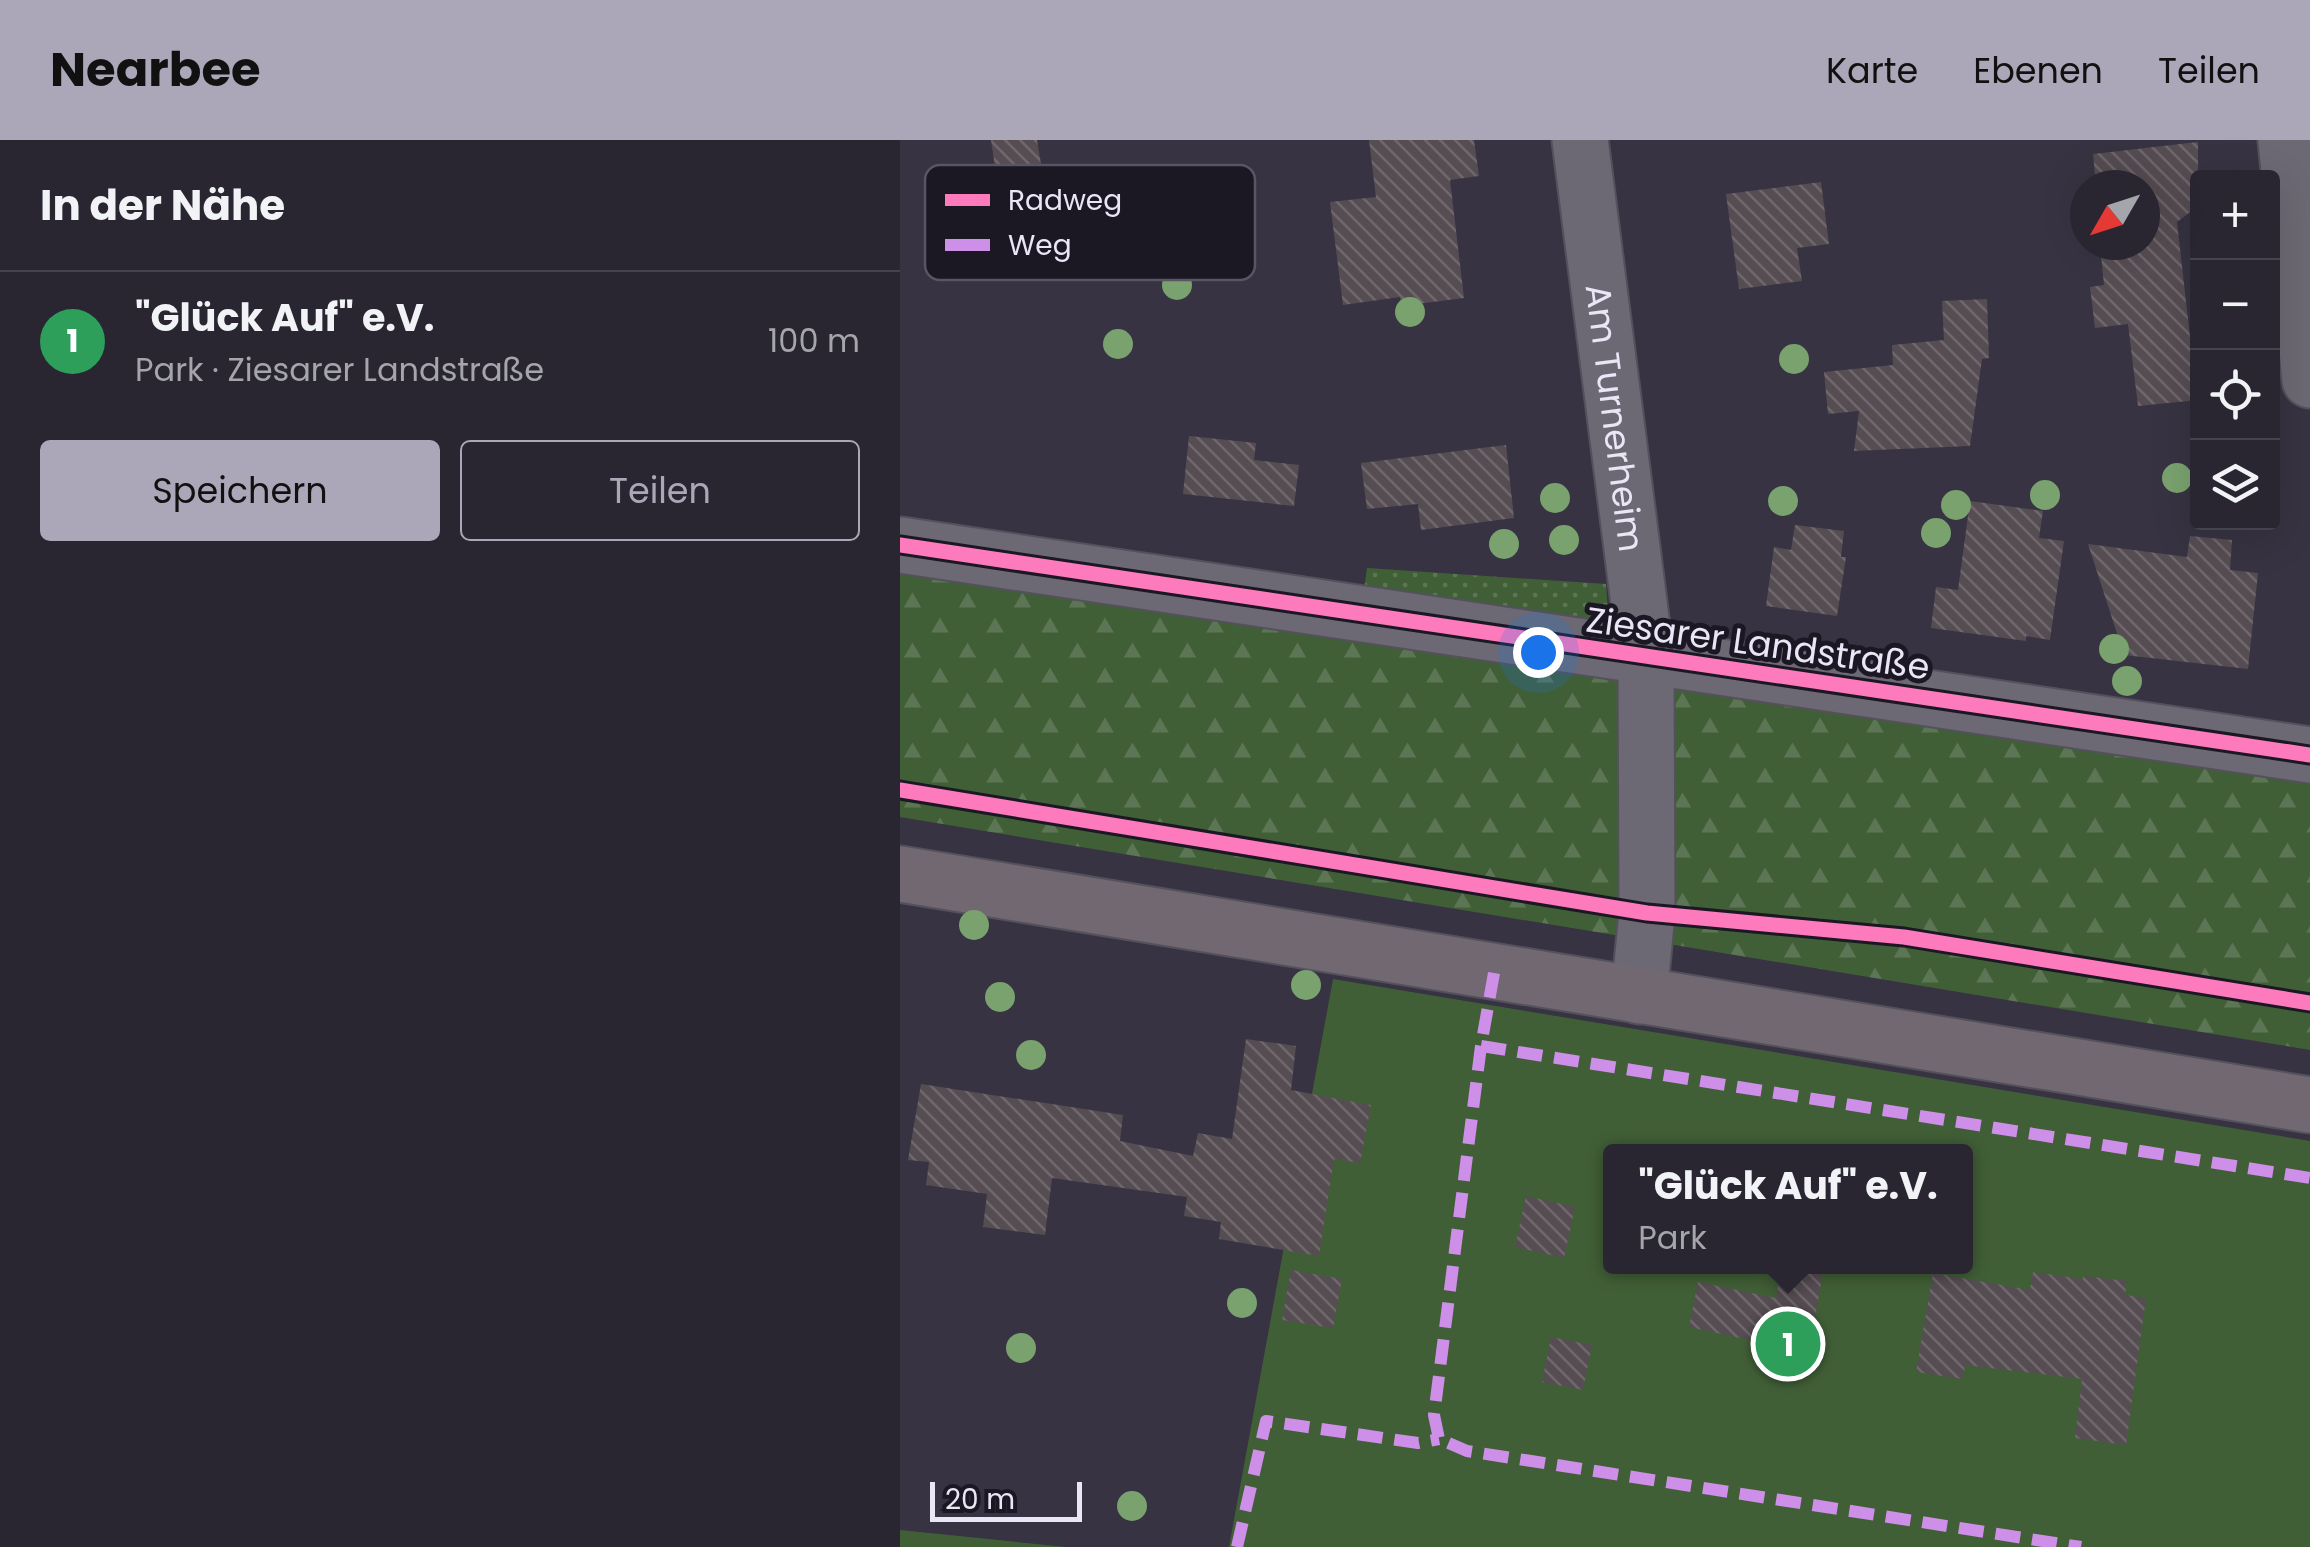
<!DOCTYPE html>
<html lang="de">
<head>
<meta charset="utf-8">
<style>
	:root { --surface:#292632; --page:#35323e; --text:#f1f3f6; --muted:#a5a5ac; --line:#45434d; --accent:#aba7b8 }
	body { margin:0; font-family:Poppins,sans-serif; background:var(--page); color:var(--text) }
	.controls { position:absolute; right:30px; top:30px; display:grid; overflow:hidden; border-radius:10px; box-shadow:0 10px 40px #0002 }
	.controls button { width:90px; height:90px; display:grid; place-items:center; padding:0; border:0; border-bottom:2px solid var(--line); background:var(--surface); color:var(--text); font:50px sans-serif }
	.compass { position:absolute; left:1170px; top:30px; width:90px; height:90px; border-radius:50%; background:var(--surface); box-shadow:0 10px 40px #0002; rotate:231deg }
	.scale { position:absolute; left:30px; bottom:25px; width:152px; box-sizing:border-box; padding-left:10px; border:5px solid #e9e6f7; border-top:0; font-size:28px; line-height:35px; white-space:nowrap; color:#e9e6f7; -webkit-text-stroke:8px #1b1824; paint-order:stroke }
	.you { position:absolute; left:638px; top:512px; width:35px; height:35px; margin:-25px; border:8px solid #fff; border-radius:50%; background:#1a73e8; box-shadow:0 0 0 15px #1a73e833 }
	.badge { display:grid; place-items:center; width:65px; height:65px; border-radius:50%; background:var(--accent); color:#fff; font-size:32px; font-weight:700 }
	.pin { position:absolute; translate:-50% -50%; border:5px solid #fff; box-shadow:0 2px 10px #0006 }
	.popup { position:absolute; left:703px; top:1004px; width:370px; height:130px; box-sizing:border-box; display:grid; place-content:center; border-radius:10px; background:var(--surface); filter:drop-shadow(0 2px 8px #0005); font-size:32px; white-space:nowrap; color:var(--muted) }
	.popup b { font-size:38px; color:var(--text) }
	.popup::after { content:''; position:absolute; left:50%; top:100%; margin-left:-20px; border:20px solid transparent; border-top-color:var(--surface) }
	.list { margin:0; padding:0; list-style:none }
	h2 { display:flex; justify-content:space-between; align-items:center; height:130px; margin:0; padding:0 40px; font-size:42px }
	h2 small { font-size:32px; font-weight:400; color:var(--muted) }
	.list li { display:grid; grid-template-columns:65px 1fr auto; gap:30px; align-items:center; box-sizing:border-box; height:140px; padding:0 40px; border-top:2px solid var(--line) }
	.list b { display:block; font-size:38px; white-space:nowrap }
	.list p { margin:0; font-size:32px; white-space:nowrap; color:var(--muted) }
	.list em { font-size:32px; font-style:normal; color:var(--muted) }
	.actions { display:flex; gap:20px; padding:30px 40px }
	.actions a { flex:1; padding:22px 0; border:2px solid var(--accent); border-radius:10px; text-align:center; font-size:35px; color:var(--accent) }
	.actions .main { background:var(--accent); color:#111 }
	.icon { flex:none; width:55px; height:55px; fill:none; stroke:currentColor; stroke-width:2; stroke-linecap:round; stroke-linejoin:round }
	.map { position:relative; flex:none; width:1410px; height:1407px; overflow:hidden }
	header { display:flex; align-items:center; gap:60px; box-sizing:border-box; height:140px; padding:0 50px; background:var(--accent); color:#111 }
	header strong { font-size:48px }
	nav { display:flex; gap:55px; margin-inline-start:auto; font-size:35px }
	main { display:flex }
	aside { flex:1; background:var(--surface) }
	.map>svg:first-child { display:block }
</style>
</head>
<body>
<header>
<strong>Nearbee</strong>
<nav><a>Karte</a><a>Ebenen</a><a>Teilen</a></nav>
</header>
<main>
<aside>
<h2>In der Nähe<small></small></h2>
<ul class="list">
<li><span class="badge" style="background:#2e9e5b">1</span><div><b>&quot;Glück Auf&quot; e.V.</b><p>Park · Ziesarer Landstraße</p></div><em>100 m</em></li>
</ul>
<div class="actions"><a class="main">Speichern</a><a>Teilen</a></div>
</aside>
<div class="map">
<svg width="1410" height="1407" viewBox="0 0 1410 1407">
	<defs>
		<pattern id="grass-dots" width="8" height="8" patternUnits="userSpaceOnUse" patternTransform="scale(2.5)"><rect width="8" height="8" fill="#415f37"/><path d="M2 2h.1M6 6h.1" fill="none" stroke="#5c7655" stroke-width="1.8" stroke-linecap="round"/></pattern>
		<pattern id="forest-firs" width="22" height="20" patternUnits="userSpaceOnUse" patternTransform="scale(2.5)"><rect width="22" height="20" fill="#415f37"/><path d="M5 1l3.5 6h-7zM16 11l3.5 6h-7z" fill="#5c7655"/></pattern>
		<pattern id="building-back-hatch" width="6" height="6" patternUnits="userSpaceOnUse" patternTransform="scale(2.5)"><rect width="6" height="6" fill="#564d53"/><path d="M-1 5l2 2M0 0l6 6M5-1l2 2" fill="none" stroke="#6e676c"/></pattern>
	</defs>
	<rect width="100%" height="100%" fill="#373342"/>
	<polygon fill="url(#grass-dots)" points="467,428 706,444 712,525 459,486"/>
	<polygon fill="url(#forest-firs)" points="0,415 1410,624 1410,910 0,677"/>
	<g fill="#415f37" fill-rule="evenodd">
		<path d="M433 839 1410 1001V1407H329ZM710 1012H1066V1126H710Z"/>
		<polygon points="0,1390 166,1407 0,1407"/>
	</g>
	<g fill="url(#building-back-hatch)">
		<polygon points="91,0 137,0 146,54 100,62"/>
		<polygon points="469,0 574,0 579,36 550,40 564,158 501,166 500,157 443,165 430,62 476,57"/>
		<polygon points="1298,2 1298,66 1277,82 1291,206 1298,205 1298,260 1238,266 1228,184 1195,188 1190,147 1204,145 1200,105 1245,105 1245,45 1196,45 1193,14"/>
		<polygon points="921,42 929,104 897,108 902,141 839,149 826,54"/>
		<polygon points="1087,159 1089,218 1082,219 1070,306 954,311 959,271 928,274 924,232 993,225 992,205 1044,200 1042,161"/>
		<polygon points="289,296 356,303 354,320 399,325 394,366 283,354"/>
		<polygon points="606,305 614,378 521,390 518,364 467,369 461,323"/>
		<polygon points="1070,361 1143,371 1139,398 1164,401 1150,500 1126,496 1126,501 1031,488 1036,447 1058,450"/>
		<polygon points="895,385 944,391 941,417 946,417 937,476 866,466 874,407 891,410"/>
		<polygon points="1290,396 1332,400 1330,430 1358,433 1348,529 1224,515 1188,404 1287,417"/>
		<polygon points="346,899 396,906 391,950 471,965 460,1023 434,1019 419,1116 319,1099 321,1082 284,1076 287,1057 152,1038 145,1095 83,1087 87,1054 26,1045 29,1022 8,1020 21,944 223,975 220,1001 293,1016 298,993 332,999"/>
		<polygon points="626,1056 675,1067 664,1118 615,1107"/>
		<polygon points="881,1126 924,1126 909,1213 789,1187 798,1142 876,1158"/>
		<polygon points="391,1130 442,1139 433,1188 382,1180"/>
		<polygon points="1133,1132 1183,1139 1183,1136 1227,1141 1225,1155 1246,1158 1226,1305 1175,1298 1182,1239 1065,1225 1063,1239 1016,1232 1033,1133 1130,1150"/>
		<polygon points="651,1197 692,1205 683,1250 642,1242"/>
	</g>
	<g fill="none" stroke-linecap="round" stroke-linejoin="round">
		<defs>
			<g id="minor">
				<path id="s1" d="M680 0 746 518 747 773 739 856"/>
				<polyline points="1386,0 1410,240"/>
				<polyline points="0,405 1410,615"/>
			</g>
			<polyline id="major" points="0,734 1410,965"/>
		</defs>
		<use href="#minor" stroke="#54515d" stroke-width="59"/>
		<use href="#major" stroke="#54515d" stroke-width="59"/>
		<use href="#minor" stroke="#6c6974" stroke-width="55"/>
		<use href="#major" stroke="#716871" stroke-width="55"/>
		<g stroke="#ce8fe9" stroke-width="12" stroke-dasharray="25 12" stroke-linecap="butt">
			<polyline points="594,833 581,906 534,1275 539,1299 567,1311 1181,1407"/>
			<polyline points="581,906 1410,1038"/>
			<polyline points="337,1407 366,1281 518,1303 539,1299"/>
		</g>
		<defs>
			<g id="cycleway">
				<polyline points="0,405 1410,615"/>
				<polyline points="0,650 747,773 1004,797 1410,863"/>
			</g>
		</defs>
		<use href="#cycleway" stroke="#1b1824" stroke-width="21"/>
		<use href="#cycleway" stroke="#fd7abc" stroke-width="15"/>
	</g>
	<g fill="#7aa26f">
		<circle cx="55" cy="55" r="15"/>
		<circle cx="277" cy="145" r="15"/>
		<circle cx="510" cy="172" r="15"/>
		<circle cx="218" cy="204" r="15"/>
		<circle cx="894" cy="219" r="15"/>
		<circle cx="1277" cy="338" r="15"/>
		<circle cx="1145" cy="355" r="15"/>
		<circle cx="655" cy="358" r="15"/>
		<circle cx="883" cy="361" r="15"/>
		<circle cx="1056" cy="365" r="15"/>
		<circle cx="1036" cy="393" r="15"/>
		<circle cx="664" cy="400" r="15"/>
		<circle cx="604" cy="404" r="15"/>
		<circle cx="1214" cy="509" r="15"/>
		<circle cx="1227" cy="541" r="15"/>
		<circle cx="74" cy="785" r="15"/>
		<circle cx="406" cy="845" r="15"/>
		<circle cx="100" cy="857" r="15"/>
		<circle cx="131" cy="915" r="15"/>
		<circle cx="342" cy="1163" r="15"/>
		<circle cx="121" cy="1208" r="15"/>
		<circle cx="232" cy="1366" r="15"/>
	</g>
	<g text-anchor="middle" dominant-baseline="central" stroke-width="10" stroke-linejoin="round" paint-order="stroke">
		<g font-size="35" fill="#e9e6f7" stroke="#1b1824">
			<text stroke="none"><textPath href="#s1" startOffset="280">Am Turnerheim</textPath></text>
			<text transform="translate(858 503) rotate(8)">Ziesarer Landstraße</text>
		</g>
	</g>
	<rect x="25" y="25" width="330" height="115" rx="15" fill="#1b1824" stroke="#595663" stroke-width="2.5"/>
	<rect x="45" y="54" width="45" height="12" fill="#fd7abc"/>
	<rect x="45" y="99" width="45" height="12" fill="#ce8fe9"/>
	<g font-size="28" fill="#e9e6f7">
		<text x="108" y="70">Radweg</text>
		<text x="108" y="115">Weg</text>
	</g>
</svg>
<div class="controls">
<button>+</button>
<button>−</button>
<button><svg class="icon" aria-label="locate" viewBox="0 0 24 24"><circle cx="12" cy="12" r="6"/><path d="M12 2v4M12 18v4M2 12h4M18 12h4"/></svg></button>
<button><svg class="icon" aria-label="layers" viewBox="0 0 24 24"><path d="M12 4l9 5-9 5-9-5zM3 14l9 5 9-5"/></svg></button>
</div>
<svg class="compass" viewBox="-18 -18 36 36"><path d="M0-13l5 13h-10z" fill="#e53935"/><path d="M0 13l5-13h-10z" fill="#a5a5ac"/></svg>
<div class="scale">20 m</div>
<div class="you"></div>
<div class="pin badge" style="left:888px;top:1204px;background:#2e9e5b">1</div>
<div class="popup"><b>&quot;Glück Auf&quot; e.V.</b>Park</div>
</div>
</main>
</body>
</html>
